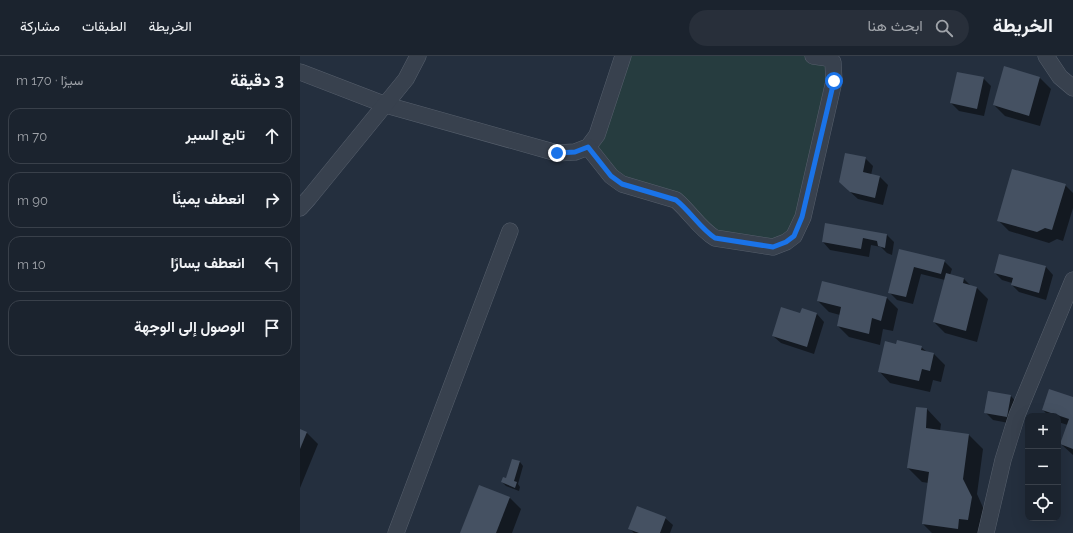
<!DOCTYPE html>
<html lang="ar">
<head>
<meta charset="utf-8">
<style>
	:root { --surface:#1b232e; --page:#282f3a; --text:#f1f3f6; --muted:#a0a4aa; --line:#39404a }
	body { margin:0; font-family:Raleway,Vazirmatn,sans-serif; background:var(--page); color:var(--text); direction:rtl }
	.controls { position:absolute; right:12px; bottom:12px; display:grid; overflow:hidden; border-radius:8px; box-shadow:0 4px 16px #0002 }
	.controls button { width:36px; height:36px; display:grid; place-items:center; padding:0; border:0; border-bottom:1px solid var(--line); background:var(--surface); color:var(--text); font:20px sans-serif }
	.stop { position:absolute; width:12px; height:12px; margin:-9px; border:3px solid #1a73e8; border-radius:50%; background:#fff }
	.stop.end { background:#1a73e8; border-color:#fff; box-shadow:0 1px 4px #0008 }
	.list { margin:0; padding:0; list-style:none }
	h2 { display:flex; justify-content:space-between; align-items:center; height:52px; margin:0; padding:0 16px; font-size:17px }
	h2 small { font-size:13px; font-weight:400; color:var(--muted) }
	.list li { display:grid; grid-template-columns:26px 1fr auto; gap:12px; align-items:center; box-sizing:border-box; height:56px; margin:0 8px 8px; padding:0 8px; border:1px solid var(--line); border-radius:12px }
	.list b { display:block; font-size:15px; white-space:nowrap }
	.list em { font-size:13px; font-style:normal; color:var(--muted) }
	.icon { flex:none; width:22px; height:22px; fill:none; stroke:currentColor; stroke-width:2; stroke-linecap:round; stroke-linejoin:round }
	.map { position:relative; flex:none; width:773px; height:477px; overflow:hidden; direction:ltr }
	header { display:flex; align-items:center; gap:24px; box-sizing:border-box; height:56px; padding:0 20px; background:var(--surface); border-bottom:1px solid var(--line) }
	header strong { font-size:19px }
	nav { display:flex; gap:22px; margin-inline-start:auto; font-size:14px }
	.search { width:280px; height:36px; background:var(--page); display:flex; align-items:center; gap:10px; box-sizing:border-box; padding:0 14px; border-radius:22px; color:var(--muted); font-size:15px }
	main { display:flex }
	aside { flex:1; background:var(--surface) }
	.map>svg:first-child { display:block }
</style>
</head>
<body>
<header>
<strong>الخريطة</strong>
<div class="search"><svg class="icon" aria-label="search" viewBox="0 0 24 24"><circle cx="10" cy="10" r="6"/><path d="M15 15l6 6"/></svg>ابحث هنا</div>
<nav><a>الخريطة</a><a>الطبقات</a><a>مشاركة</a></nav>
</header>
<main>
<div class="map">
<svg width="773" height="477" viewBox="0 0 773 477">
	<rect width="100%" height="100%" fill="#242f3e"/>
	<polygon fill="#263c3f" points="323,0 513,0 533,6 515,107 486,186 424,183 383,150 322,128 288,91"/>
	<g fill="#0007">
		<polygon points="683,22 691,30 684,60 659,55 651,47"/>
		<polygon points="740,22 751,33 740,70 705,60 694,49"/>
		<polygon points="565,102 573,110 571,119 580,121 588,129 583,149 558,143 548,134"/>
		<polygon points="765,129 773,137 773,152 763,185 757,183 749,187 709,175 698,164"/>
		<polygon points="526,168 587,179 594,186 592,199 587,197 581,191 571,189 569,201 530,194 523,186"/>
		<polygon points="600,194 644,205 652,213 650,219 664,223 672,231 677,232 688,243 677,286 645,277 634,266 645,224 621,218 613,248 597,244 589,236"/>
		<polygon points="700,199 746,211 753,219 746,244 719,236 712,229 712,227 702,224 695,217"/>
		<polygon points="587,242 598,253 593,275 583,273 580,289 549,281 538,270 540,259 529,256 518,245"/>
		<polygon points="501,258 517,258 524,266 514,298 481,287 473,280"/>
		<polygon points="597,289 621,291 627,296 634,298 645,309 641,326 633,324 630,336 590,327 579,315"/>
		<polygon points="711,340 718,348 714,368 693,364 685,356"/>
		<polygon points="773,342 773,399 761,388 768,369 758,366 758,360 749,360 743,354"/>
		<polygon points="627,353 641,368 640,375 669,379 683,393 677,438 685,456 683,477 632,477 623,468 629,427 622,426 608,412"/>
		<polygon points="0,374 7,377 18,388 0,432"/>
		<polygon points="213,404 220,406 223,410 218,428 220,431 219,435 206,430 202,426 207,423"/>
		<polygon points="179,430 210,442 221,453 212,477 161,477"/>
		<polygon points="365,462 373,469 370,477 334,477 330,473"/>
	</g>
	<g fill="#455162">
		<polygon points="704,10 740,21 729,60 693,49"/>
		<polygon points="657,16 684,21 677,53 650,47"/>
		<polygon points="545,97 566,101 563,116 580,120 575,142 550,136 539,126"/>
		<polygon points="712,113 766,128 752,174 745,172 737,176 697,165"/>
		<polygon points="525,167 587,178 585,192 578,190 577,185 563,182 561,193 522,186"/>
		<polygon points="599,193 645,204 641,218 614,211 606,241 588,237"/>
		<polygon points="699,198 746,210 739,237 711,229 713,222 694,217"/>
		<polygon points="646,217 664,222 663,227 677,231 666,275 633,266"/>
		<polygon points="522,225 587,241 581,265 572,262 569,278 537,270 541,251 517,245"/>
		<polygon points="481,251 500,257 502,252 517,257 507,291 472,280"/>
		<polygon points="597,284 622,290 621,294 634,297 630,315 622,313 619,325 578,316 585,285 596,288"/>
		<polygon points="749,333 773,341 773,393 760,388 769,363 742,354"/>
		<polygon points="688,335 711,339 707,361 684,357"/>
		<polygon points="616,351 627,352 626,372 669,378 663,423 672,441 668,464 659,463 658,473 622,468 629,416 607,412"/>
		<polygon points="0,373 7,376 0,393"/>
		<polygon points="212,403 220,405 214,425 217,426 215,432 201,426 203,421 206,422"/>
		<polygon points="179,429 210,441 196,477 160,477"/>
		<polygon points="337,450 366,461 360,477 339,477 328,473"/>
	</g>
	<g fill="none" stroke-linecap="round" stroke-linejoin="round">
		<defs>
			<g id="street">
				<polyline points="746,0 760,21 773,32"/>
				<polyline points="0,16 86,49 257,97 275,96 288,91 297,79 323,0"/>
				<path d="M288 91 311 120 322 128 376 144C390 156 400 173 415 182L473 191 486 186 494 180 503 161 534 25 533 6 527 2 513 0"/>
				<polyline points="0,152 9,142 106,23 118,0"/>
				<polyline points="96,477 210,175"/>
				<polyline points="686,477 703,404 717,359 773,224"/>
			</g>
		</defs>
		<use href="#street" stroke="#565f6c" stroke-width="17"/>
		<use href="#street" stroke="#38414e" stroke-width="16"/>
	</g>
	<g fill="none" stroke-linecap="round" stroke-linejoin="round">
		<path stroke="#1a73e8" stroke-width="5" d="M257 97 275 96 288 91 311 120 322 128 376 144C390 155 401 173 415 182L473 191 486 186 494 180 502 161 534 25"/>
	</g>
</svg>
<div class="controls">
<button>+</button>
<button>−</button>
<button><svg class="icon" aria-label="locate" viewBox="0 0 24 24"><circle cx="12" cy="12" r="6"/><path d="M12 2v4M12 18v4M2 12h4M18 12h4"/></svg></button>
</div>
<div class="stop" style="left:534px;top:25px"></div>
<div class="stop end" style="left:257px;top:97px"></div>
</div>
<aside>
<h2>3 دقيقة<small>سيرًا · 170 m</small></h2>
<ul class="list">
<li><svg class="icon" aria-label="ahead" viewBox="0 0 24 24"><path d="M12 20V5M6 11l6-6 6 6"/></svg><div><b>تابع السير</b></div><em>70 m</em></li>
<li><svg class="icon" aria-label="right" viewBox="0 0 24 24"><path d="M7 20v-9h11M14 6l5 5-5 5"/></svg><div><b>انعطف يمينًا</b></div><em>90 m</em></li>
<li><svg class="icon" aria-label="left" viewBox="0 0 24 24"><path d="M17 20v-9H6M10 6l-5 5 5 5"/></svg><div><b>انعطف يسارًا</b></div><em>10 m</em></li>
<li><svg class="icon" aria-label="arrive" viewBox="0 0 24 24"><path d="M6 21V4h12l-3 4 3 4H6"/></svg><div><b>الوصول إلى الوجهة</b></div></li>
</ul>
</aside>
</main>
</body>
</html>
